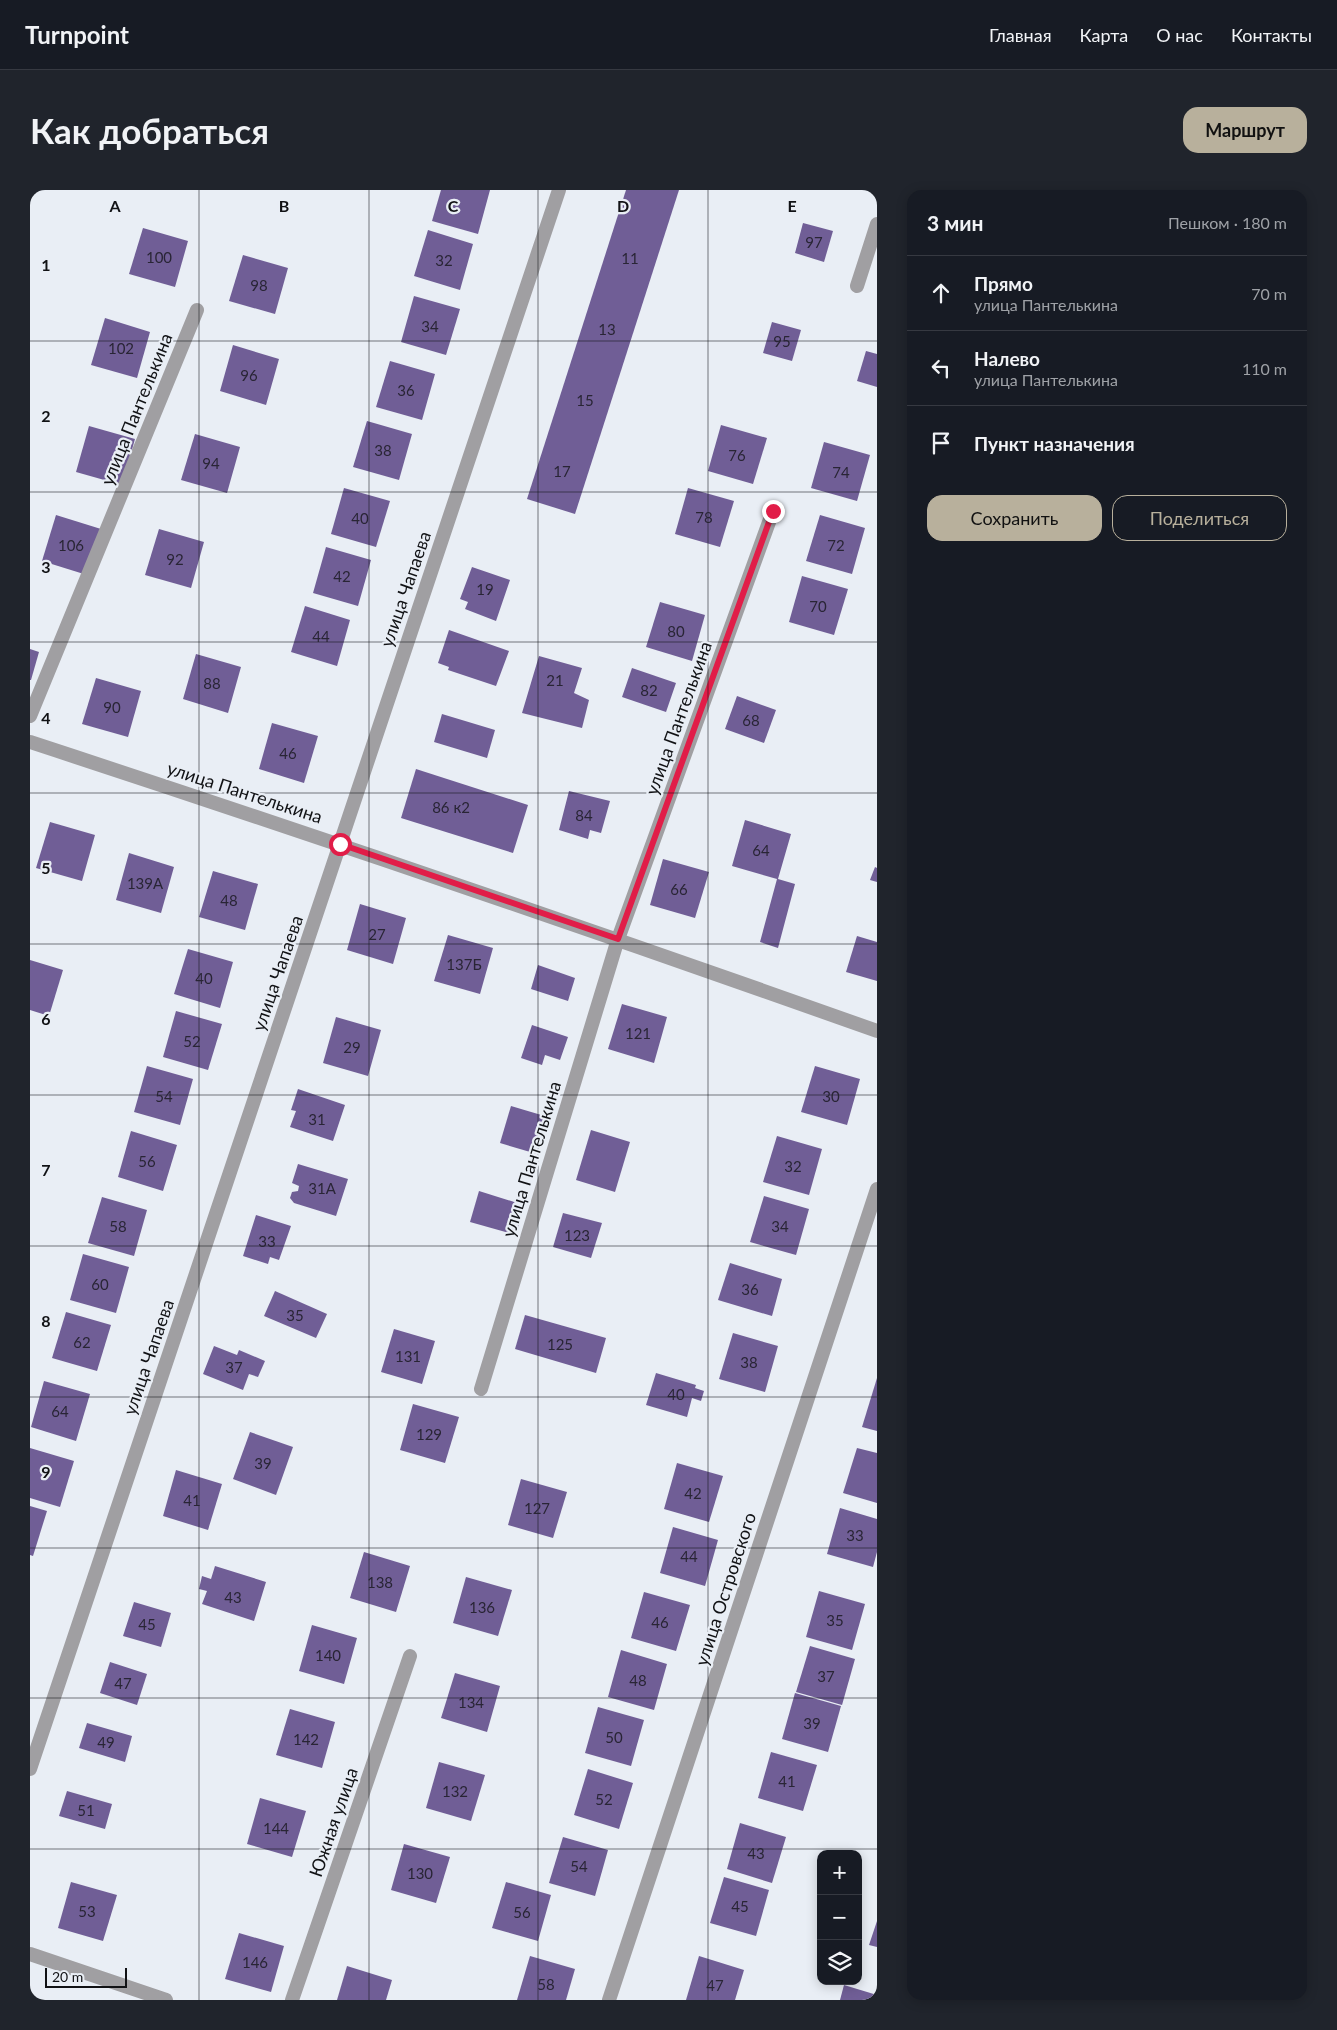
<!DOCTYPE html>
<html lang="ru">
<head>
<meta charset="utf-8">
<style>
	:root { --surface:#171b24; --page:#20242c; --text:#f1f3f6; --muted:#9ea1a6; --line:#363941; --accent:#b8b09c }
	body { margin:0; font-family:Lato,sans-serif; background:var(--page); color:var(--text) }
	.controls { position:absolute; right:15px; bottom:15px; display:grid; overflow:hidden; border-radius:10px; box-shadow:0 2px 12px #0003 }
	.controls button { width:45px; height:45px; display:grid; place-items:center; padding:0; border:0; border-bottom:1px solid var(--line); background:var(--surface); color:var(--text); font:25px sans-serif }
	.scale { position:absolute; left:15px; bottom:12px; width:82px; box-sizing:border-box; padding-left:5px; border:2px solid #111215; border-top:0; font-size:14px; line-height:18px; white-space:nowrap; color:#111215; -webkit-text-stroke:4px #e9eef5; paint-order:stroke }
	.stop { position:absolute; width:15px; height:15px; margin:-11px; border:4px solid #e11d48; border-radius:50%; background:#fff }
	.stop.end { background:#e11d48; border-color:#fff; box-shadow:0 1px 5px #0008 }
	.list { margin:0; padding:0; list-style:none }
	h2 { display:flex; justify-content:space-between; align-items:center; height:65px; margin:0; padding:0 20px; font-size:21px }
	h2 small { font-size:16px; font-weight:400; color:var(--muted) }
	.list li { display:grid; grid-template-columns:32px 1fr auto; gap:15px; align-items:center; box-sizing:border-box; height:75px; padding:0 20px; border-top:1px solid var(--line) }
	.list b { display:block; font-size:19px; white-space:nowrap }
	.list p { margin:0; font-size:16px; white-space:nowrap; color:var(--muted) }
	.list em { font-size:16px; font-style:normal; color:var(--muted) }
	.actions { display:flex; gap:10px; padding:15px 20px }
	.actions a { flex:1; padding:11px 0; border:1px solid var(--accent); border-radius:15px; text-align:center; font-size:18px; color:var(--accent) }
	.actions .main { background:var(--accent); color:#111 }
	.icon { flex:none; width:28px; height:28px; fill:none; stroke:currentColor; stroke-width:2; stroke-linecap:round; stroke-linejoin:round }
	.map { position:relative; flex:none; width:847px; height:1810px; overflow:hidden; border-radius:15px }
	header { display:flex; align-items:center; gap:30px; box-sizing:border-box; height:70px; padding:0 25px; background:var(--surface); border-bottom:1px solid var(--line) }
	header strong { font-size:24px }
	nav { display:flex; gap:28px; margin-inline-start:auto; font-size:18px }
	.intro { display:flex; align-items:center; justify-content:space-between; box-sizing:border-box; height:120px; padding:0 30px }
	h1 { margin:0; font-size:35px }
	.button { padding:12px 22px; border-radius:15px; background:var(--accent); color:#111; font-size:18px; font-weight:700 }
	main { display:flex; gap:30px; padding:0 30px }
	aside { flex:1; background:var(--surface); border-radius:15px; box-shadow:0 2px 12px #0003 }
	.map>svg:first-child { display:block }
</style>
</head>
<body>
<header>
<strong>Turnpoint</strong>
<nav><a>Главная</a><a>Карта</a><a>О нас</a><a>Контакты</a></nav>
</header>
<div class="intro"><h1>Как добраться</h1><a class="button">Маршрут</a></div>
<main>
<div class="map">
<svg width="847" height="1810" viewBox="0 0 847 1810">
	<rect width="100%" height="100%" fill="#e9eef5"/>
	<g fill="#705e96">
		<polygon points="411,0 460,0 448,44 402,31"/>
		<polygon points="596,0 649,0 545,324 497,309"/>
		<polygon points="773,33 803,41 794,72 765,63"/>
		<polygon points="113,38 158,51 145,97 99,84"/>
		<polygon points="398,40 443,54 430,100 384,86"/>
		<polygon points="213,65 258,78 245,124 199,111"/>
		<polygon points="384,106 430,119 416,165 371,152"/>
		<polygon points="75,128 120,142 107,188 61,175"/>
		<polygon points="742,132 771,140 762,171 733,163"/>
		<polygon points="203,155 249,169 236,215 190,201"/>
		<polygon points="836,161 847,164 847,197 827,191"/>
		<polygon points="360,171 405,184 392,230 346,217"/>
		<polygon points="337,231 382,244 369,290 323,277"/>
		<polygon points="691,235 737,248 723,294 678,281"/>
		<polygon points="59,236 105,249 92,295 46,282"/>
		<polygon points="165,244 210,257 197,303 151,290"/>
		<polygon points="794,252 840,265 827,311 781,298"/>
		<polygon points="314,298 360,311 346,357 301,344"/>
		<polygon points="658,298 704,311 690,357 645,344"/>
		<polygon points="26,325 71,339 57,385 12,371"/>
		<polygon points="790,325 835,338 822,384 776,371"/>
		<polygon points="129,339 174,352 161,398 115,385"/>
		<polygon points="296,357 341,370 328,416 283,403"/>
		<polygon points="442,377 480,390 466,431 435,419 438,412 430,409"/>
		<polygon points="772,386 818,399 804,445 759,432"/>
		<polygon points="630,412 675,425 662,471 616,457"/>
		<polygon points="275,416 320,430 307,476 261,462"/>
		<polygon points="419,440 479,461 466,496 418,480 419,477 408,473"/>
		<polygon points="0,459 9,462 1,490 0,490"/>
		<polygon points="166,464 211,477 198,523 153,509"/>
		<polygon points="509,466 552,478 544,503 559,510 552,538 492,523"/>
		<polygon points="602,478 646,493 636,522 592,507"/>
		<polygon points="66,488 111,501 98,547 52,534"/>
		<polygon points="707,506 746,520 734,553 695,539"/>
		<polygon points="412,524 465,540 457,568 404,552"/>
		<polygon points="242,533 288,546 274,593 229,579"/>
		<polygon points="386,579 498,615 483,663 371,628"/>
		<polygon points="539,601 580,611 571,643 560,640 558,649 529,640"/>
		<polygon points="715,630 761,644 748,689 765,694 748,758 730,752 747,689 702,676"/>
		<polygon points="20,632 65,645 52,691 6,678"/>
		<polygon points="99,663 144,677 131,723 86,710"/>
		<polygon points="633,669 679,682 665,728 620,715"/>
		<polygon points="845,677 847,678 847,692 840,690"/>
		<polygon points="183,681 228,694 215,740 169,727"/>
		<polygon points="330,714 376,728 363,774 317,760"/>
		<polygon points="418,745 463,758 450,804 404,791"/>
		<polygon points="827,746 847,752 847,791 816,782"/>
		<polygon points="158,759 203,772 190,818 144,804"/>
		<polygon points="0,770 33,780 19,826 0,820"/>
		<polygon points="508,775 545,788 538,811 501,799"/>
		<polygon points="592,814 637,827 624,873 578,859"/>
		<polygon points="146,821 192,834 178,880 133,867"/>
		<polygon points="306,827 351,840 338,886 293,873"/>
		<polygon points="502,835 538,847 530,870 515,865 512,875 491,868"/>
		<polygon points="117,876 163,889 150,935 104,922"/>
		<polygon points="785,876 830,889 817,935 771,922"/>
		<polygon points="268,899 315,915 303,951 260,937 266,921 261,920"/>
		<polygon points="481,916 518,927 507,964 470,953"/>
		<polygon points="561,940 600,952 585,1002 546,990"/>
		<polygon points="101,941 147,955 133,1001 88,987"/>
		<polygon points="747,946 792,959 779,1005 733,992"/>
		<polygon points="268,974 318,989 306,1026 264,1013 260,1008 262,1002 268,1001 269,996 262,993"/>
		<polygon points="449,1001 494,1015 486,1045 440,1032"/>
		<polygon points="734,1006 779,1019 766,1065 720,1052"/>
		<polygon points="72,1007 117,1020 104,1066 58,1053"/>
		<polygon points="533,1023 572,1033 561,1068 523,1057"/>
		<polygon points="226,1025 261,1036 249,1070 240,1067 238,1074 213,1066"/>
		<polygon points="53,1064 99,1077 86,1123 40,1110"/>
		<polygon points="700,1073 752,1089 742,1126 688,1110"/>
		<polygon points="245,1101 297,1124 286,1148 234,1126"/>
		<polygon points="36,1122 81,1135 67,1181 22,1168"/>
		<polygon points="495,1125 576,1148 566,1183 485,1159"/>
		<polygon points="364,1139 405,1151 392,1194 351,1182"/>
		<polygon points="703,1143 748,1156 735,1202 689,1189"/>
		<polygon points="184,1156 207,1165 209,1160 235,1171 228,1187 219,1184 213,1200 173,1184"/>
		<polygon points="626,1183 666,1195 665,1198 674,1201 671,1211 662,1208 657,1227 616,1215"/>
		<polygon points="847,1188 847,1241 832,1237"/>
		<polygon points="14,1191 60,1204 46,1251 1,1237"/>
		<polygon points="383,1214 429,1227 415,1273 370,1260"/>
		<polygon points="220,1242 263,1257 246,1305 203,1289"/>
		<polygon points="0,1258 44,1271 30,1317 0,1308"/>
		<polygon points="827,1258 847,1263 847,1313 813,1303"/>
		<polygon points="647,1273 693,1286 679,1332 634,1319"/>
		<polygon points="146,1280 192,1294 178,1340 133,1326"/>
		<polygon points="491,1289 537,1302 523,1348 478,1335"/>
		<polygon points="0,1316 17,1321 3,1366 0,1365"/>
		<polygon points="810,1318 847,1329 847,1362 843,1377 797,1364"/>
		<polygon points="643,1337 688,1350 675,1396 630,1383"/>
		<polygon points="334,1362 380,1376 366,1422 320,1408"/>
		<polygon points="185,1376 236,1392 224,1431 172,1414 177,1401 169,1399 172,1386 181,1389"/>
		<polygon points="436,1387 482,1400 468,1446 423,1433"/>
		<polygon points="789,1401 835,1414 822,1460 776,1447"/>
		<polygon points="614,1402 660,1415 646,1461 601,1448"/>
		<polygon points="104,1412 141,1423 131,1457 93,1446"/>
		<polygon points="282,1435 327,1448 314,1494 269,1481"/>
		<polygon points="780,1456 825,1469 812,1515 766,1502"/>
		<polygon points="591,1460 637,1474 624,1520 578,1507"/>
		<polygon points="80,1472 117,1484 107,1515 70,1503"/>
		<polygon points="425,1483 470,1496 457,1542 411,1528"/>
		<polygon points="765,1503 811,1516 798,1562 752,1549"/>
		<polygon points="568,1517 614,1530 601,1576 555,1563"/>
		<polygon points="260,1519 305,1532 292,1578 246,1565"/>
		<polygon points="57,1533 102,1546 95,1572 49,1558"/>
		<polygon points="741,1562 787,1575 773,1621 728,1608"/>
		<polygon points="409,1572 455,1585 441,1631 396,1618"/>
		<polygon points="558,1579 603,1593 589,1639 544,1625"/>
		<polygon points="37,1601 82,1614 75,1639 29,1626"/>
		<polygon points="230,1608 276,1621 262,1667 217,1654"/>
		<polygon points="710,1633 756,1647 742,1693 697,1679"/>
		<polygon points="533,1647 578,1660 565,1706 519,1693"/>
		<polygon points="374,1654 420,1667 406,1713 361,1700"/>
		<polygon points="694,1687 739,1700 726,1746 680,1733"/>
		<polygon points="41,1692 87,1705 73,1751 28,1738"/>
		<polygon points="476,1692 521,1705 508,1751 462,1738"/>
		<polygon points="847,1731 847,1757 839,1755"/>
		<polygon points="209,1743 254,1756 241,1802 195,1789"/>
		<polygon points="500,1766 545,1779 536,1810 487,1810"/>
		<polygon points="669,1766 714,1780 705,1810 656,1810"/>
		<polygon points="317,1776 362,1790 356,1810 307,1810"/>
		<polygon points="814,1795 847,1805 847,1810 810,1810"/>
	</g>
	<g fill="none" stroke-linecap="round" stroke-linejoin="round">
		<g stroke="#a09fa2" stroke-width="14">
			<polyline points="827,96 847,34"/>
			<polyline points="0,526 167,120"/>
			<path d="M0 552C284 645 566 741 847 841"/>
			<polyline points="451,1199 588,749 743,321"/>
			<polyline points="0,1764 136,1810"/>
			<polyline points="262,1810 380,1466"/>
			<polyline points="579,1810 847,999"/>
		</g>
		<polyline stroke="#a09fa2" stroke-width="14" points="0,1579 529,0"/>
	</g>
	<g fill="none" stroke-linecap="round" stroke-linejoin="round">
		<polyline stroke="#e11d48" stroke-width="6" points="310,654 588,749 743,321"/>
	</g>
	<path fill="none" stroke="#111215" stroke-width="1" stroke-opacity="0.55" d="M169 0V1810M339 0V1810M508 0V1810M678 0V1810M0 151H847M0 302H847M0 452H847M0 603H847M0 754H847M0 905H847M0 1056H847M0 1207H847M0 1358H847M0 1508H847M0 1659H847"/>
	<g text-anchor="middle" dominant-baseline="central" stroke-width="4.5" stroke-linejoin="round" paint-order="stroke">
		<g font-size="15" fill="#292535">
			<text x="784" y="52">97</text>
			<text x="129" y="67">100</text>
			<text x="600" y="68">11</text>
			<text x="414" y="70">32</text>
			<text x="229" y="95">98</text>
			<text x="400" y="136">34</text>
			<text x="577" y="139">13</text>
			<text x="752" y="151">95</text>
			<text x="91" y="158">102</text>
			<text x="219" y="185">96</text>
			<text x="376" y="200">36</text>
			<text x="555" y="210">15</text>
			<text x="353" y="260">38</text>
			<text x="707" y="265">76</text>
			<text x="181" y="273">94</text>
			<text x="532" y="281">17</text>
			<text x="811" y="282">74</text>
			<text x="674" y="327">78</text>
			<text x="330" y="328">40</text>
			<text x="41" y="355">106</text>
			<text x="806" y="355">72</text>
			<text x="145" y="369">92</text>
			<text x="312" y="386">42</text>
			<text x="455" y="399">19</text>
			<text x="788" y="416">70</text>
			<text x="646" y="441">80</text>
			<text x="291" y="446">44</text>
			<text x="525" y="490">21</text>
			<text x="182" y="493">88</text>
			<text x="619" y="500">82</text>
			<text x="82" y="517">90</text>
			<text x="721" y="530">68</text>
			<text x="258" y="563">46</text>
			<text x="421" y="617">86 к2</text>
			<text x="554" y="625">84</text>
			<text x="731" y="660">64</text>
			<text x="115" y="693">139А</text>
			<text x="649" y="699">66</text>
			<text x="199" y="710">48</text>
			<text x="347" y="744">27</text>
			<text x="434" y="774">137Б</text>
			<text x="174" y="788">40</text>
			<text x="608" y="843">121</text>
			<text x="162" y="851">52</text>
			<text x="322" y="857">29</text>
			<text x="134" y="906">54</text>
			<text x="801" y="906">30</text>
			<text x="287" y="929">31</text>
			<text x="117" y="971">56</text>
			<text x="763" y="976">32</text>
			<text x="292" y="998">31А</text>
			<text x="88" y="1036">58</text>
			<text x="750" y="1036">34</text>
			<text x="547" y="1045">123</text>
			<text x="237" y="1051">33</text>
			<text x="70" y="1094">60</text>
			<text x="720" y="1099">36</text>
			<text x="265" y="1125">35</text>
			<text x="52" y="1152">62</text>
			<text x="530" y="1154">125</text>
			<text x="378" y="1166">131</text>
			<text x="719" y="1172">38</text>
			<text x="204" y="1177">37</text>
			<text x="646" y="1204">40</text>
			<text x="30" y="1221">64</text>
			<text x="399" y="1244">129</text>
			<text x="233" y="1273">39</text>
			<text x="663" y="1303">42</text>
			<text x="162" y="1310">41</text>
			<text x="507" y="1318">127</text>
			<text x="825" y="1345">33</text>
			<text x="659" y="1366">44</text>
			<text x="350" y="1392">138</text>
			<text x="203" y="1407">43</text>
			<text x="452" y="1417">136</text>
			<text x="805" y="1430">35</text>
			<text x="630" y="1432">46</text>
			<text x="117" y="1434">45</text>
			<text x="298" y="1465">140</text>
			<text x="796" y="1486">37</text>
			<text x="608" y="1490">48</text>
			<text x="93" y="1493">47</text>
			<text x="441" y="1512">134</text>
			<text x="782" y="1533">39</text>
			<text x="584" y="1547">50</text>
			<text x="276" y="1549">142</text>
			<text x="76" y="1552">49</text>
			<text x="757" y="1591">41</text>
			<text x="425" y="1601">132</text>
			<text x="574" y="1609">52</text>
			<text x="56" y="1620">51</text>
			<text x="246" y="1638">144</text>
			<text x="726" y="1663">43</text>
			<text x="549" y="1676">54</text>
			<text x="390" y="1683">130</text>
			<text x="710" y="1716">45</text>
			<text x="57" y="1721">53</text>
			<text x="492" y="1722">56</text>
			<text x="225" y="1772">146</text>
			<text x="516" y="1794">58</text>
			<text x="685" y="1795">47</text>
		</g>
		<g font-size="18" fill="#111215" stroke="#e9eef5">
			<text transform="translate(106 219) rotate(-68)">улица Пантелькина</text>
			<text transform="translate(375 399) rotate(-71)">улица Чапаева</text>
			<text transform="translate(648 528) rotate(-70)">улица Пантелькина</text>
			<text transform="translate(215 602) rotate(18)">улица Пантелькина</text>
			<text transform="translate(247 783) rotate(-71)">улица Чапаева</text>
			<text transform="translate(501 969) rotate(-73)">улица Пантелькина</text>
			<text transform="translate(118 1167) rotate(-71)">улица Чапаева</text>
			<text transform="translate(695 1399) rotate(-72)">улица Островского</text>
			<text transform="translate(303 1632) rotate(-71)">Южная улица</text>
		</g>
	</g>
	<g font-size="16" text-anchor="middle" font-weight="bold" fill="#111215" stroke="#e9eef5" stroke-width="4.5" stroke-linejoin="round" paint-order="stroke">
		<text x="85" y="22">A</text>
		<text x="254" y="22">B</text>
		<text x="423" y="22">C</text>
		<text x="593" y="22">D</text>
		<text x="762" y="22">E</text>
		<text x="16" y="81">1</text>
		<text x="16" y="232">2</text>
		<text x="16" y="383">3</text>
		<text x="16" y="534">4</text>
		<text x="16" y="684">5</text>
		<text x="16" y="835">6</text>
		<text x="16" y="986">7</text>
		<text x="16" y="1137">8</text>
		<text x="16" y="1288">9</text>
	</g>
</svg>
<div class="controls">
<button>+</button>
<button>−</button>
<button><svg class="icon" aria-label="layers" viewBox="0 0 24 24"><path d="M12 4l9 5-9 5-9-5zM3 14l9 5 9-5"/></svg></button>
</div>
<div class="scale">20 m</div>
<div class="stop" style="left:310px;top:654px"></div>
<div class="stop end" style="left:743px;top:321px"></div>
</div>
<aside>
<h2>3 мин<small>Пешком · 180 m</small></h2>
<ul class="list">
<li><svg class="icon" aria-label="ahead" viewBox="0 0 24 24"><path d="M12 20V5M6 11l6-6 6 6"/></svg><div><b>Прямо</b><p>улица Пантелькина</p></div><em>70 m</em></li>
<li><svg class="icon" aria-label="left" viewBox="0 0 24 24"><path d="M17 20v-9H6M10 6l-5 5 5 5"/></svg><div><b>Налево</b><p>улица Пантелькина</p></div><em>110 m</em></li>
<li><svg class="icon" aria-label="arrive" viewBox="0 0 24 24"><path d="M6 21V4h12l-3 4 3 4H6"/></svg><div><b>Пункт назначения</b></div></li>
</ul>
<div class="actions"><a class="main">Сохранить</a><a>Поделиться</a></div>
</aside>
</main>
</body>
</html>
